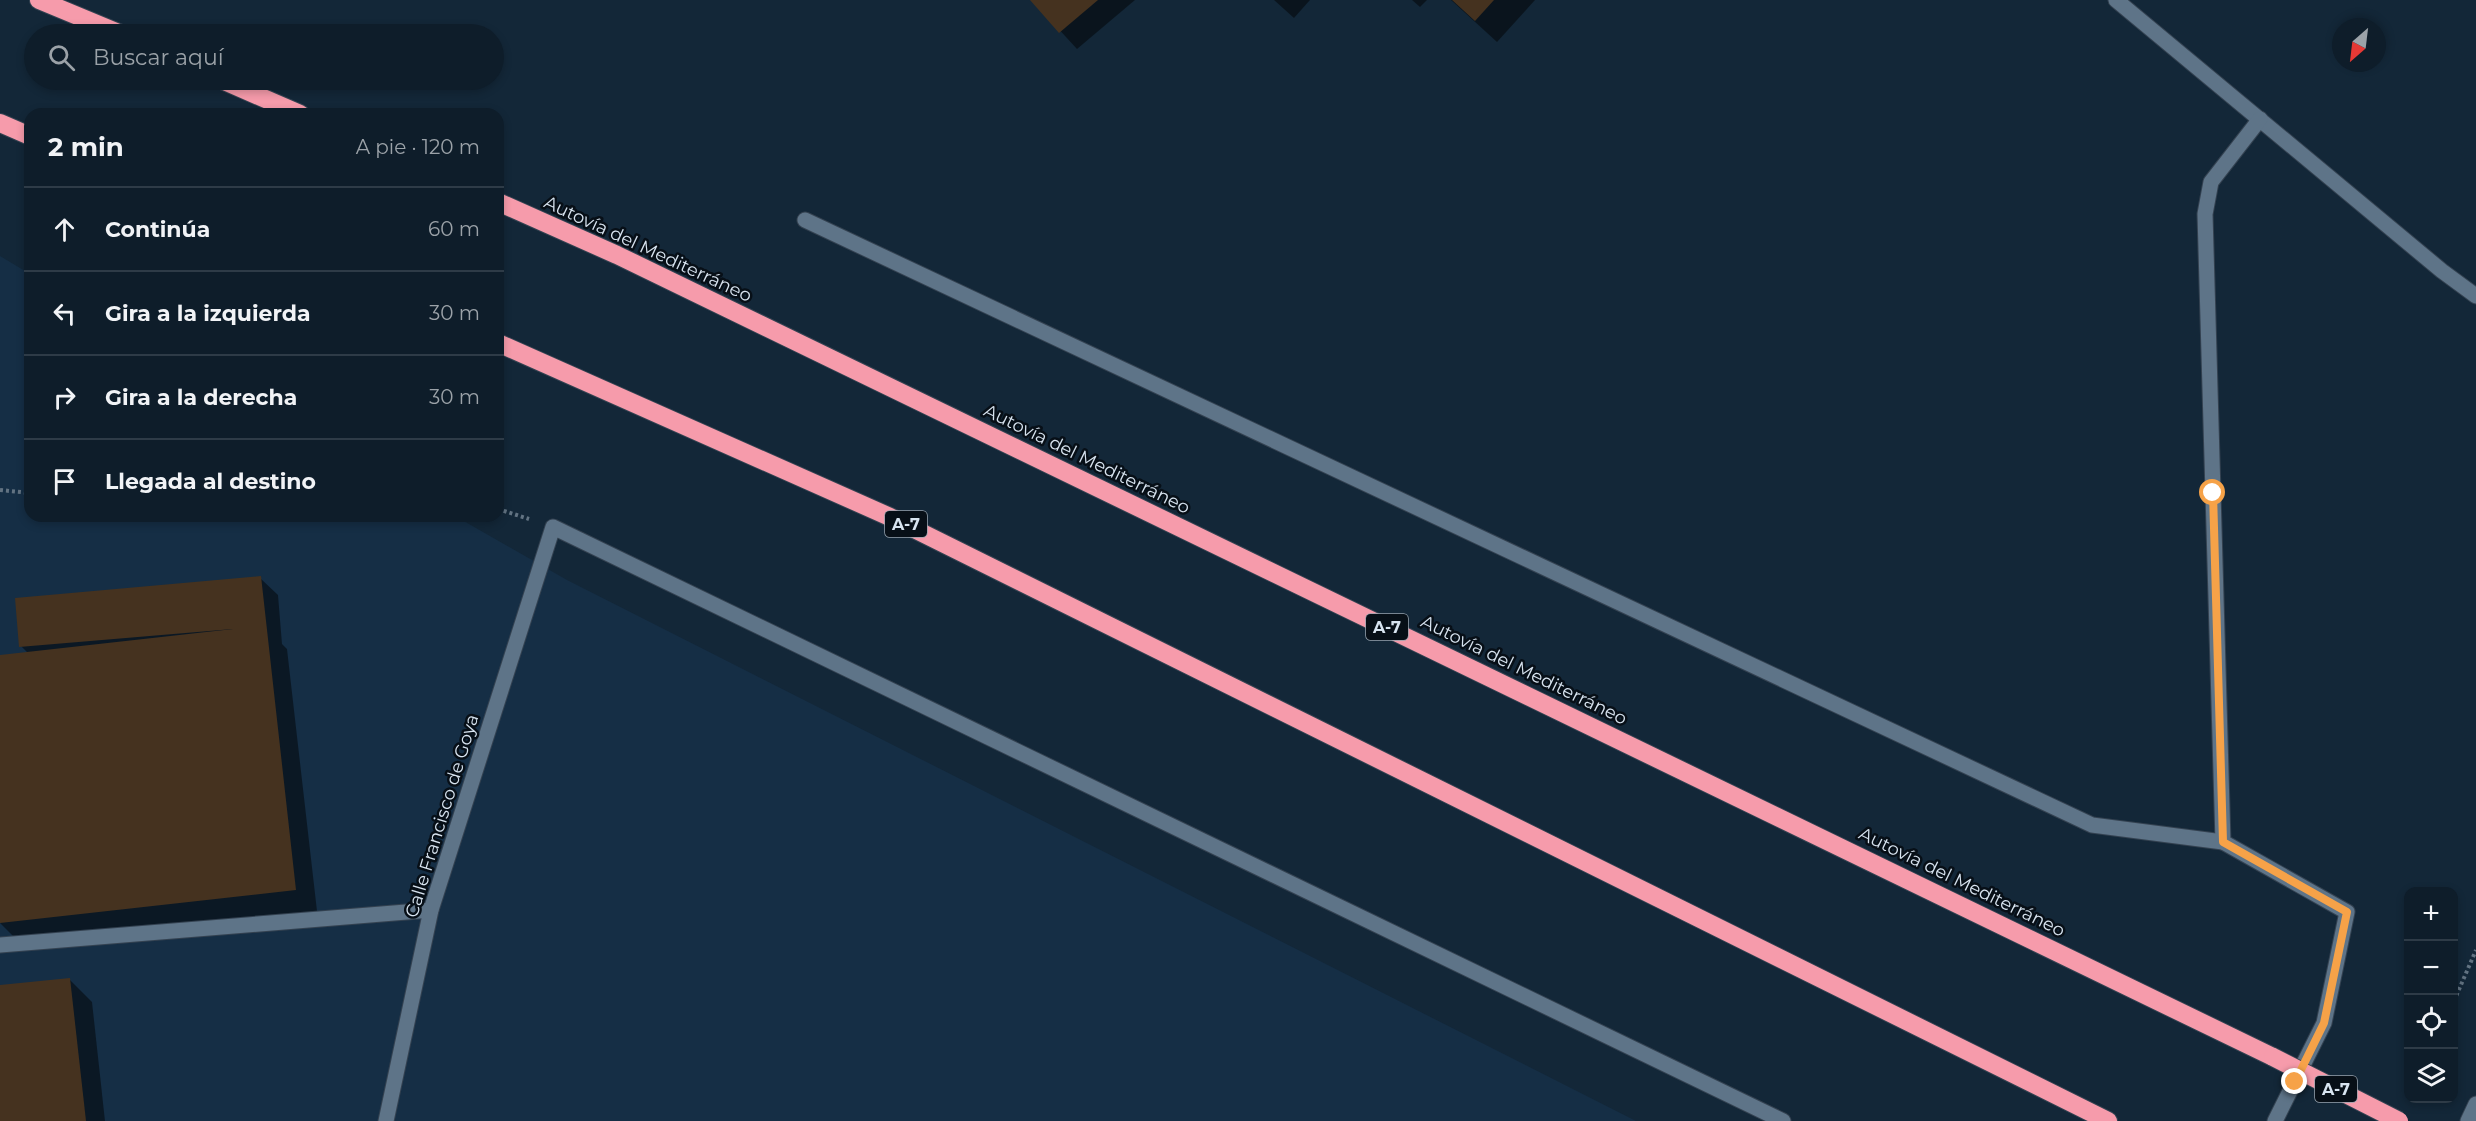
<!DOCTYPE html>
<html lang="es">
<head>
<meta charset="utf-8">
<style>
	:root { --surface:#0e1d2a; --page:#172632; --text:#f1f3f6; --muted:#9ba2a8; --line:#2e3b47 }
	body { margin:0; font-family:Montserrat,sans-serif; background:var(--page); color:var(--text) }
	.controls { position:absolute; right:18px; bottom:18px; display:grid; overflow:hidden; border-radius:12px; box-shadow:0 3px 9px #0003 }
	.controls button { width:54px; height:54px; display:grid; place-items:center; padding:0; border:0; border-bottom:2px solid var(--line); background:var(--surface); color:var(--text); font:30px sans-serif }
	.compass { position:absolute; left:2332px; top:18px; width:54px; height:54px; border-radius:50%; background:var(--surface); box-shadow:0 3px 9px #0003; rotate:208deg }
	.stop { position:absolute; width:18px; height:18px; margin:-14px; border:4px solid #f6a248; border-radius:50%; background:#fff }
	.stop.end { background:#f6a248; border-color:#fff; box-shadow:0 2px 6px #0008 }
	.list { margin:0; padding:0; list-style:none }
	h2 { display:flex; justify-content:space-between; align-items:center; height:78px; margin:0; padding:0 24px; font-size:26px }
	h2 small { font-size:20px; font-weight:400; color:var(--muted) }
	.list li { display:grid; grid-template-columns:39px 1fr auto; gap:18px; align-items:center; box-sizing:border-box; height:84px; padding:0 24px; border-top:2px solid var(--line) }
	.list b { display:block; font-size:22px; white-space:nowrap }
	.list em { font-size:20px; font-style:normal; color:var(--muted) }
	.icon { flex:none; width:33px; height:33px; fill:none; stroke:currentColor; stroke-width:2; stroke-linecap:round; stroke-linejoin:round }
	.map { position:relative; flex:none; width:2476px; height:1121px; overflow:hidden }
	.search { position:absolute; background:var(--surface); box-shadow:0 3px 9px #0003; left:24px; top:24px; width:480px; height:66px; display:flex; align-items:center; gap:15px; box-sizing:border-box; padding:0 21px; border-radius:33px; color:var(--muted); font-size:22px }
	.panel { position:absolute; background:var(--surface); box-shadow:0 3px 9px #0003; left:24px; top:108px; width:480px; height:414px; border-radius:18px }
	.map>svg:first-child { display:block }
</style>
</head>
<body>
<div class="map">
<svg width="2476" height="1121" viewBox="0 0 2476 1121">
	<rect width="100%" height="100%" fill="#132738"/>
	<polygon fill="#152e45" points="0,256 30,274 30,516 455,516 567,580 1636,1121 0,1121"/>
	<g fill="#0007">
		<polygon points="1032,0 1135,0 1077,49"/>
		<polygon points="1274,0 1310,0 1294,18"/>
		<polygon points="1412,0 1427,0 1420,7"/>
		<polygon points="1451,0 1535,0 1497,42"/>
		<polygon points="260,578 278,595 282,644 287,649 317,911 22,945 0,923 0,656 28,653 21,646"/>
		<polygon points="70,980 92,1002 105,1121 0,1121 0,987"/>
	</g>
	<g fill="#45321f">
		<polygon points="1030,0 1098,0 1059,33"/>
		<polygon points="1452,0 1494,0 1475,21"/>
		<polygon points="261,576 296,890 0,923 0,655 233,629 19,647 15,598"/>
		<polygon points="70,978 86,1121 0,1121 0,985"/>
	</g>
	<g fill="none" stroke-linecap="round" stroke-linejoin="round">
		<defs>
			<polyline id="lane" points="0,945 431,910"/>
			<g id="street">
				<polyline points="2116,0 2442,271 2476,296"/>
				<polyline points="2260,119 2211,182 2205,214 2223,842 2347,912 2324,1023 2275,1121"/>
				<polyline points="805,220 2092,825 2223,842"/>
				<polyline points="386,1121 431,910 553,527 1783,1121"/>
			</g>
			<polyline id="secondary" points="2468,1121 2476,1104"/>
			<g id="highway">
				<polyline points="39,0 121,34"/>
				<polyline points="222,80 300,114"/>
				<polyline points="0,123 30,136"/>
				<polyline points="498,202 617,255 2273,1057"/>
				<polyline points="498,343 890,517 2108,1121"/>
			</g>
		</defs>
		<use href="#lane" stroke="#344251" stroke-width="17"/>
		<use href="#street" stroke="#344251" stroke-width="17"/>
		<use href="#secondary" stroke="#344251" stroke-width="17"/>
		<use href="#highway" stroke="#344251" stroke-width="20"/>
		<g stroke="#627382" stroke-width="4" stroke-dasharray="3 3" stroke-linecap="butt">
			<polyline points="0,490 30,493"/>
			<polyline points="498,509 529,519"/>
			<polyline points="2454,1001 2476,950"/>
		</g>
		<use href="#lane" stroke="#5e7488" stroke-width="15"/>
		<use href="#street" stroke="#5e7488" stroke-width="15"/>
		<use href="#secondary" stroke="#5e7488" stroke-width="15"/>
		<use href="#highway" stroke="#f69bab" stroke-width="18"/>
		<defs>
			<polyline id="highway-bridge" points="2273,1057 2399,1121"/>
		</defs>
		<use href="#highway-bridge" stroke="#344251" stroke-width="20" stroke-linecap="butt"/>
		<use href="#highway-bridge" stroke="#f69bab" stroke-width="18"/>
	</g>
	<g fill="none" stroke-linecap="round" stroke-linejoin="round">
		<polyline stroke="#f6a248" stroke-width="8" points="2213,493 2223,842 2347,912 2324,1023 2295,1082"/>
	</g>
	<g text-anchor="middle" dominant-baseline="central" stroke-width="5" stroke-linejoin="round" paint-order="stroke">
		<g fill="#070f17" stroke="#99a4af" stroke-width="1.5">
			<rect x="885" y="511" width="42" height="26" rx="4.5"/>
			<rect x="1366" y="614" width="42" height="26" rx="4.5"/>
			<rect x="2315" y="1076" width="42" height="26" rx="4.5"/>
		</g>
		<g font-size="16" font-weight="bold" fill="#d8e4f0">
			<text x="906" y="524">A-7</text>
			<text x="1387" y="627">A-7</text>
			<text x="2336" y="1089">A-7</text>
		</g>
		<g font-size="18" fill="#d8e4f0" stroke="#070f17">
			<text transform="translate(648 249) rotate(25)">Autovía del Mediterráneo</text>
			<text transform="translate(1087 459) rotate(26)">Autovía del Mediterráneo</text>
			<text transform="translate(1524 670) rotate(26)">Autovía del Mediterráneo</text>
			<text transform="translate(442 816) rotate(-73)">Calle Francisco de Goya</text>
			<text transform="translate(1962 882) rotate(26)">Autovía del Mediterráneo</text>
		</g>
	</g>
</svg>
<div class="controls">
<button>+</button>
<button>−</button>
<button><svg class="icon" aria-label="locate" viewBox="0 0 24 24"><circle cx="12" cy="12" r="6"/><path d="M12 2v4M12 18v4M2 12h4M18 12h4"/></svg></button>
<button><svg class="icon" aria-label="layers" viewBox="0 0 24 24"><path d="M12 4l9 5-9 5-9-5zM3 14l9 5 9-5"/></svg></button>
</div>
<svg class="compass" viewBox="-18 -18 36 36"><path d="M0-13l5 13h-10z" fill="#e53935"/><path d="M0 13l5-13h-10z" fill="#9ba2a8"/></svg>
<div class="stop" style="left:2213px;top:493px"></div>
<div class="stop end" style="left:2295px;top:1082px"></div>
<div class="search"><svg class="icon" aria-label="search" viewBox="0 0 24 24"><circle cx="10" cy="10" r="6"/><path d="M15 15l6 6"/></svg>Buscar aquí</div>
<section class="panel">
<h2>2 min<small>A pie · 120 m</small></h2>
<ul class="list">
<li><svg class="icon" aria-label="ahead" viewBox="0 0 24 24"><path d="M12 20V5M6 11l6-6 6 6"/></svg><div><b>Continúa</b></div><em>60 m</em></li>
<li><svg class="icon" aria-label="left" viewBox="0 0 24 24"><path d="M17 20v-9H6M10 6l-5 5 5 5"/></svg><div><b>Gira a la izquierda</b></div><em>30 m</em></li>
<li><svg class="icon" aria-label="right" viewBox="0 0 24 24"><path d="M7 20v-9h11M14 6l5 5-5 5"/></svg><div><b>Gira a la derecha</b></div><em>30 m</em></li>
<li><svg class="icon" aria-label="arrive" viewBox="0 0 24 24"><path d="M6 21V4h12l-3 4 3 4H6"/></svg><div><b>Llegada al destino</b></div></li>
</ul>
</section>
</div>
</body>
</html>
